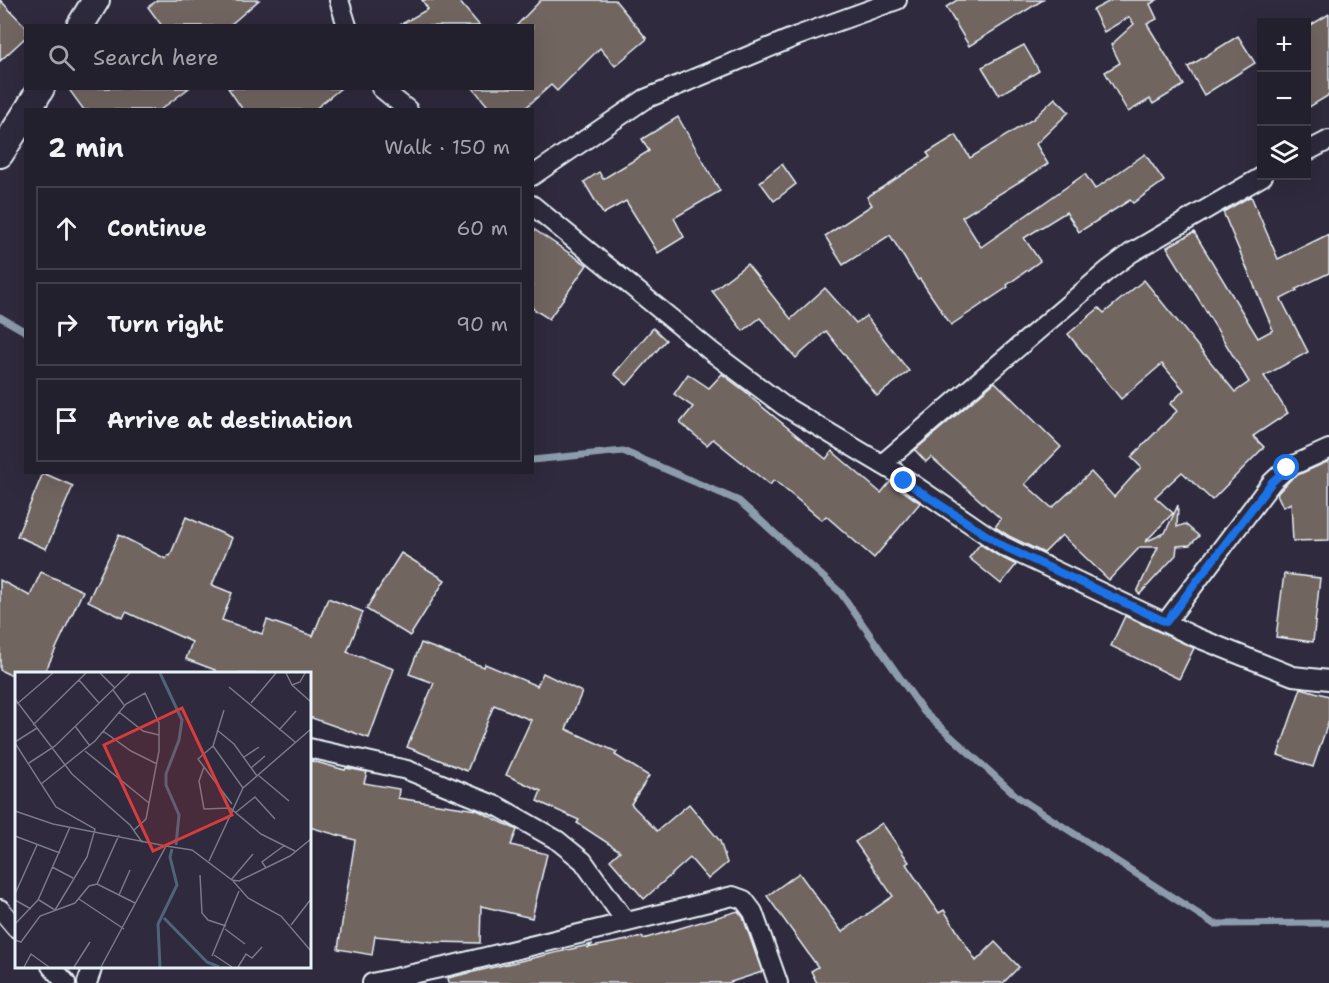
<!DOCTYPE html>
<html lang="en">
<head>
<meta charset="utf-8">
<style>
	:root { --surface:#23202e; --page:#2f2d3a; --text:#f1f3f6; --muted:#a3a3aa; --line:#403e4a }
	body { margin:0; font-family:"Shantell Sans",sans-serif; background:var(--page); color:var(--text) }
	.controls { position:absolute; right:18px; top:18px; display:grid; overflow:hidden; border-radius:0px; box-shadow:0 6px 24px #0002 }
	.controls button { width:54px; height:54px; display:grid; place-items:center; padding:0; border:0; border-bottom:2px solid var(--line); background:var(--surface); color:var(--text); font:30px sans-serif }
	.stop { position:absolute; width:18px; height:18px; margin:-14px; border:4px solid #1a73e8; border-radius:50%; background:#fff }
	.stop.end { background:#1a73e8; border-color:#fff; box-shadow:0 2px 6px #0008 }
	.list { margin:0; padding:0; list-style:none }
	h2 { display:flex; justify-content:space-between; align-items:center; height:78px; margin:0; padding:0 24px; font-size:26px }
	h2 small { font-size:20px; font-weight:400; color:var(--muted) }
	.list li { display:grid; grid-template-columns:39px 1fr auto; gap:18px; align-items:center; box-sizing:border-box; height:84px; margin:0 12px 12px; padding:0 12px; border:2px solid var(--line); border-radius:0px }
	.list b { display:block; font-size:22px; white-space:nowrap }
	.list em { font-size:20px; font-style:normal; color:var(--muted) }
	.icon { flex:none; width:33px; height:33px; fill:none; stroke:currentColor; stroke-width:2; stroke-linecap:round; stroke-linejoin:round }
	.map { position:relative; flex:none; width:1329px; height:983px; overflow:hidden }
	.search { position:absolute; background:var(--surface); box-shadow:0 6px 24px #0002; left:24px; top:24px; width:510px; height:66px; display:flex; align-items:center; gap:15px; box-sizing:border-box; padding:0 21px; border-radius:0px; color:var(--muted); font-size:22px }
	.panel { position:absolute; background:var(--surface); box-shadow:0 6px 24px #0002; left:24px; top:108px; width:510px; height:366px; border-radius:0px }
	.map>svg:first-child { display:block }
</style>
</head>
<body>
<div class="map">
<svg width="1329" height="983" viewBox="0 0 1329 983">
	<rect width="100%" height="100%" fill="#2f2a3d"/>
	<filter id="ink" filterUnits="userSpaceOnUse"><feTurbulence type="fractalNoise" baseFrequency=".0167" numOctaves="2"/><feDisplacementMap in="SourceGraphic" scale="12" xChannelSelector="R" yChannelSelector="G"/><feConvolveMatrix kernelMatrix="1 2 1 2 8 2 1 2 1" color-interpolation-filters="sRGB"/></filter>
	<g filter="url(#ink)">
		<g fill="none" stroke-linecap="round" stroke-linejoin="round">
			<g stroke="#8c9cac" stroke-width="7">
				<polyline points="0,317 26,332"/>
				<polyline points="532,460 623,451 739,501 840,592 924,712 1019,798 1214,924 1329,923"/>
			</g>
		</g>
		<g fill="#716560" stroke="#e8f1f8" stroke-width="1.5">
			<polygon points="0,0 26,27 26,37 0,61"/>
			<polygon points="158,0 259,0 229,26 162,26 148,7"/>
			<polygon points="422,0 458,0 480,26 398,26 428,9"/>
			<polygon points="541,0 615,0 647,39 615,66 600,48 557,91 551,85 523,110 491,110 473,88 532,88 532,26 516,26"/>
			<polygon points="957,0 1043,0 969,46 946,7"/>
			<polygon points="1112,0 1157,0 1150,4 1157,19 1147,24 1184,85 1153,104 1150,99 1128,112 1105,72 1120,63 1111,45 1134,24 1129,17 1104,32 1093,10"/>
			<polygon points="1329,14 1329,95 1306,109 1306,28"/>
			<polygon points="1238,36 1255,63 1204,95 1188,67"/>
			<polygon points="1024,45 1039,71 999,95 982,67"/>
			<polygon points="68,88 189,88 160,110 84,110"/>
			<polygon points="228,88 341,88 314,110 243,110"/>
			<polygon points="1055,98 1069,112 1036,144 1048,164 962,217 981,247 1085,174 1095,189 1145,154 1164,181 1133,203 1130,200 1079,232 1066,212 1024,238 1040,261 1007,285 1008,287 951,325 920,279 918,280 890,235 843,265 825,236 872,205 867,197 930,157 927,153 956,135 970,158 1033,119"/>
			<polygon points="678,117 720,191 674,218 684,237 658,253 626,201 603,214 584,182 599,172 603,179 649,151 642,139"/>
			<polygon points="782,164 796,184 774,201 760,182"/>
			<polygon points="1251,196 1278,259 1329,234 1329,273 1296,289 1297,291 1281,299 1308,352 1264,376 1288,413 1253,436 1264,447 1212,500 1182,472 1155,497 1173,513 1145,542 1165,533 1178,505 1177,527 1185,524 1199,536 1190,545 1177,546 1176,555 1140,594 1137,592 1158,547 1140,547 1109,580 1062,535 1044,553 1009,536 995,527 1001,519 931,457 926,462 915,450 995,382 1061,447 1025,484 1052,508 1091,472 1114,497 1141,467 1131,457 1177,411 1170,404 1184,390 1162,364 1121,399 1068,334 1099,308 1104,313 1144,280 1235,392 1249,382 1167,247 1194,232 1258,338 1273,330 1223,212"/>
			<polygon points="532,228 587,265 549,319 532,308"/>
			<polygon points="747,264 791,319 825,288 856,323 866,316 909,371 877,396 826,331 796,358 760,318 743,331 712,291"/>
			<polygon points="653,328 666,340 627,385 614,374"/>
			<polygon points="688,374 709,388 722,374 750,395 749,396 826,459 832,451 881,493 890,482 920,503 874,558 826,516 822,520 774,480 770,485 713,439 707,445 680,423 693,407 674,394"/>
			<polygon points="1329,461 1329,540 1293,541 1291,503 1283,507 1277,494 1293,477"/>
			<polygon points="43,473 73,486 46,549 17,536"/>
			<polygon points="186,517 232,538 212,585 232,593 222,620 262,634 267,620 313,636 328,598 363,612 347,652 394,669 369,738 309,717 309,674 213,674 215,670 186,659 192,642 126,612 123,618 88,601 119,535 166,559 168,555 170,556"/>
			<polygon points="980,544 997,555 1016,565 1001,584 969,558"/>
			<polygon points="401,553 445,580 410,636 366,609"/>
			<polygon points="41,572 83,591 44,674 8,674 0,670 0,580 30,596"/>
			<polygon points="1284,574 1320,578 1313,642 1276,637"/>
			<polygon points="1125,616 1194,648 1179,679 1111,646"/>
			<polygon points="421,643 484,667 485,664 537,686 543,673 582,692 566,729 617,752 615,755 649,776 631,804 657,831 689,804 720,841 727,863 708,879 690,858 644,899 610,860 620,851 577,823 579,820 537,801 541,791 506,775 531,720 494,705 467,771 407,747 434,683 409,674"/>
			<polygon points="1301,688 1329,696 1329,720 1313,767 1278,755"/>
			<polygon points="309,760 345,770 346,768 367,772 364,783 399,789 398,798 477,810 517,830 511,845 547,854 532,918 481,906 480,943 434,942 375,936 372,955 338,949 355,840 309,827"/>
			<polygon points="882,823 909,862 906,864 939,913 944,910 976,961 995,942 1019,967 1003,983 817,983 811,971 818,967 767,896 799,873 842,932 893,896 855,842"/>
			<polygon points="738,911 743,917 762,972 728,983 449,983 448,978 593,944 587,948 643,937 643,939"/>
		</g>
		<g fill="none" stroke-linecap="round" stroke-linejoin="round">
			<defs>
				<g id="street">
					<polyline points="339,0 347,26"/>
					<polyline points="381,88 408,110"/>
					<polyline points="1306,152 1329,140"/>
					<polyline points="532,176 645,99 797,36 897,0"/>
					<polyline points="532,205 712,352 784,406 895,472 1003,546 1193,636 1293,676 1329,680"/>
					<polyline points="882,464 1107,271 1131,253 1263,176"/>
					<polyline points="1166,622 1272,482 1287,468 1329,449"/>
					<polyline points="309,748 407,770 499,807 557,840 583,861 626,922"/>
					<polyline points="0,909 16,928"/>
					<polyline points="51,966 66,983"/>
					<polyline points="87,983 93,966"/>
					<polyline points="372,983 449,966 733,896 744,900 753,912 778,983"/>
				</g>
				<g id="secondary">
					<polyline points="80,26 96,0"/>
					<polyline points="28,110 41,88"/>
					<polyline points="0,154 26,113"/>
				</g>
			</defs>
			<use href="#street" stroke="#e8f1f8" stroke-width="22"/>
			<use href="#secondary" stroke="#e8f1f8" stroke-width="30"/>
			<use href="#street" stroke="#2f2a3d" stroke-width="18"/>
			<use href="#secondary" stroke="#2f2a3d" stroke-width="26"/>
		</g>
	</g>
	<g fill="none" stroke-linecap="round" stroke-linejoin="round" filter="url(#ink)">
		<polyline stroke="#1a73e8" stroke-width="8" points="904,481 1003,546 1166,622 1272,482 1287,468"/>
	</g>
	<g transform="translate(15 672)">
		<rect width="296" height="296" fill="#2f2a3d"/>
		<path fill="none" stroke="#4f647a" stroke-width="3" d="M145 1 167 48 164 68 151 102V113L164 143 161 173M149 246 192 290 204 295M145 295 143 252 162 213 155 185 157 177"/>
		<path fill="none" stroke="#797a88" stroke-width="1.5" d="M85 1 100 16M271 1 277 13 296 30M64 8 84 31M277 13 285 10 290 1M214 15 280 70M98 18 109 33M0 27 57 102 115 153 127 170M236 31 261 1M2 32 38 1M104 40 128 59 144 63M18 53 71 1M60 54 75 74M202 58 219 72 242 104M264 58 281 39M88 59 116 79 142 92M0 70 22 56M0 71 41 135 80 157 72 185 40 238M198 74 183 87 217 132M198 74 228 116M198 74 209 38M70 79 134 131M229 85 244 75M14 91 40 74 115 1M189 95 184 109 189 137 215 136 246 162 280 179M236 96 250 84M243 103 274 129M26 112 80 69 111 32 130 21 144 51V79L131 147 119 158M0 139 38 152 151 174 86 295M220 141 240 125 260 147M0 164 45 181M151 174 177 178 217 208 224 209 275 184 296 167M194 189 228 116 296 57M37 195 58 206M251 196 247 190 270 173M185 203 187 241 193 248 211 254M216 208 238 182M218 209 233 226 266 244 296 279M82 212 120 231M0 222 22 173M104 223 115 198M64 227 109 257M0 228 16 237M24 228 40 238M0 252 23 228 55 155M276 253 296 227M210 257 230 272M0 268 6 270 25 244 60 231 74 214 82 212 104 163M199 283 217 295M197 284 224 219M9 295 16 282 34 295M59 295 75 270M223 295 231 282 237 286 247 275"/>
		<path fill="#d83c3d" fill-opacity="0.15" stroke="#d83c3d" stroke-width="3" d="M167 36 217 143 138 179 89 73Z"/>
		<rect width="296" height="296" fill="none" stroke="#e8f1f8" stroke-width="3"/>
	</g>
</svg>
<div class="controls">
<button>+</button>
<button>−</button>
<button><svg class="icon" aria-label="layers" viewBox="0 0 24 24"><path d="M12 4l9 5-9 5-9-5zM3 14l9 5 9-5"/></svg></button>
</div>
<div class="stop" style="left:1287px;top:468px"></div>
<div class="stop end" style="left:904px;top:481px"></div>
<div class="search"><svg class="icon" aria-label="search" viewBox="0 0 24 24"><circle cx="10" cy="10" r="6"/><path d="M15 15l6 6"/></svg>Search here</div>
<section class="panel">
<h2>2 min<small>Walk · 150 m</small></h2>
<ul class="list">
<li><svg class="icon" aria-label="ahead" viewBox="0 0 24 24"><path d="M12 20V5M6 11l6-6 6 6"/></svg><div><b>Continue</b></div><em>60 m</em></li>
<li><svg class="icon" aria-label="right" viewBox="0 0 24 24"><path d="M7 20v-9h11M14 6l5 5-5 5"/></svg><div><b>Turn right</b></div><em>90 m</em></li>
<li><svg class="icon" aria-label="arrive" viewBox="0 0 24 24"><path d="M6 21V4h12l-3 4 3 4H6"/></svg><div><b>Arrive at destination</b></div></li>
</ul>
</section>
</div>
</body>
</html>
